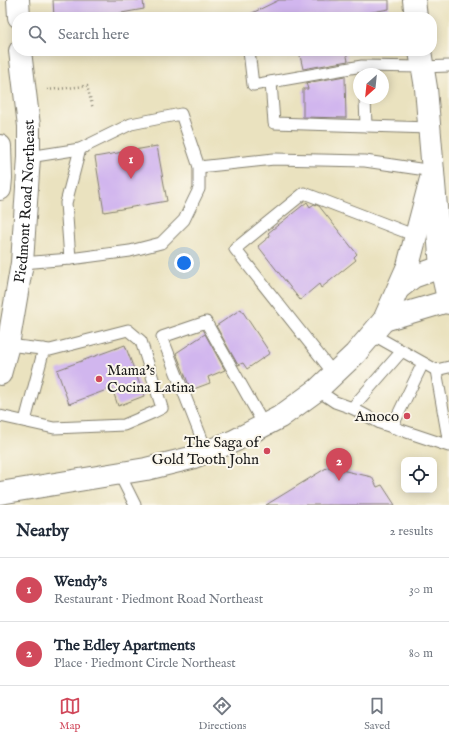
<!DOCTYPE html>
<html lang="en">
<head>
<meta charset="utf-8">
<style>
	:root { --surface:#fff; --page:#f6f6f7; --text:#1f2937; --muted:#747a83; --line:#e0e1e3; --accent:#d1495b }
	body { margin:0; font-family:"IM FELL English",serif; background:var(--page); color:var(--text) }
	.controls { position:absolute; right:12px; bottom:12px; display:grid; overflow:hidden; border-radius:8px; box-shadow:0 2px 10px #0003 }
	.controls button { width:36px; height:36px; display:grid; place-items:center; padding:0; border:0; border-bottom:1px solid var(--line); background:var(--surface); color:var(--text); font:20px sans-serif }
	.compass { position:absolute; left:353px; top:68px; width:36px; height:36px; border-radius:50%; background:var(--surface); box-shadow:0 2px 10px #0003; rotate:207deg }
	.you { position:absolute; left:184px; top:263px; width:14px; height:14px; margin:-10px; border:3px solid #fff; border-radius:50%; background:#1a73e8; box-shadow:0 0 0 6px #1a73e833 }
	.badge { display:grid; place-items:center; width:26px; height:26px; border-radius:50%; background:var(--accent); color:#fff; font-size:13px; font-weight:700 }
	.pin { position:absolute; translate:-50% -33px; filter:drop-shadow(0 1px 2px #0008) }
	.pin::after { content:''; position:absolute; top:21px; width:14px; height:12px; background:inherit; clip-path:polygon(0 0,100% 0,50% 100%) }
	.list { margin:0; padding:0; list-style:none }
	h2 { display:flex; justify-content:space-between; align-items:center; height:52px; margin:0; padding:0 16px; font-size:17px }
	h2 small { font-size:13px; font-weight:400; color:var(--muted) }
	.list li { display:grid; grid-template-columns:26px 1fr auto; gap:12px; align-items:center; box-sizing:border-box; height:64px; padding:0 16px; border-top:1px solid var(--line) }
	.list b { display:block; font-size:15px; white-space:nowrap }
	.list p { margin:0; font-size:13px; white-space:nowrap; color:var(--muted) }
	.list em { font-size:13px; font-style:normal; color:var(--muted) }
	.icon { flex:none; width:22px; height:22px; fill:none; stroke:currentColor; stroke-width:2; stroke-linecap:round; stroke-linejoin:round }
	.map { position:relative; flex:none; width:449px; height:505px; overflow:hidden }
	.search { position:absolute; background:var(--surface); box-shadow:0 2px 10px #0003; left:12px; right:12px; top:12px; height:44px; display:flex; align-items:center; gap:10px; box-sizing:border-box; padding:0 14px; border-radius:16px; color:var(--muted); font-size:15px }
	.sheet { height:180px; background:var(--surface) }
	nav { display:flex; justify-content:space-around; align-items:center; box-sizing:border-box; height:56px; border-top:1px solid var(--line); background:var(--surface); font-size:11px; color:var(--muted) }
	nav a { display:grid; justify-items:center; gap:2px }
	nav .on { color:var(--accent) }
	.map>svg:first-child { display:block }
</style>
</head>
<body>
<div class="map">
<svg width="449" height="505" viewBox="0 0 449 505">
	<rect width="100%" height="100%" fill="#fbf7ec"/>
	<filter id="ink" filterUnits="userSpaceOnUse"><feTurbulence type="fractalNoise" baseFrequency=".025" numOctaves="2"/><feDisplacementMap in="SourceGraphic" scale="8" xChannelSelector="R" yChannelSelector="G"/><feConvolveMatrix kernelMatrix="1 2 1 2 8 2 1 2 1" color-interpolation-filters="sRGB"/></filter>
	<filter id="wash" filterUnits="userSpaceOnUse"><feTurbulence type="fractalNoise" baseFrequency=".012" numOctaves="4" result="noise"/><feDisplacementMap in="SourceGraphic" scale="16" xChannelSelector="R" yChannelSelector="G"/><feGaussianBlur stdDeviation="0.9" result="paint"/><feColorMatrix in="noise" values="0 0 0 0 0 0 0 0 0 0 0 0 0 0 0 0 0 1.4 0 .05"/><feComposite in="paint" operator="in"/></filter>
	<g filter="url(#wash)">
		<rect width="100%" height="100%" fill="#eae2bf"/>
		<g id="blocks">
			<g fill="#d1b6ee">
				<polygon points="53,0 143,0 144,9 99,17 54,17"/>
				<polygon points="279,0 389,0 389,9 345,17 244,17"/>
				<polygon points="299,51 346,51 348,61 303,69"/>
				<polygon points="345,76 346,118 303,117 303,89 308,89 306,83"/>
				<polygon points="157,146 167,201 104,212 95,157"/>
				<polygon points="307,202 310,207 314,204 319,206 357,254 354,257 356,260 321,288 319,284 300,300 258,246 270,236 268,233"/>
				<polygon points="241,309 270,353 247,369 243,363 238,365 216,326"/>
				<polygon points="205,334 225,370 208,377 210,383 191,390 176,353"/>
				<polygon points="125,345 144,396 118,406 112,388 69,404 57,370"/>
				<polygon points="328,467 372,477 377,487 382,485 395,505 266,505"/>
			</g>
		</g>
	</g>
	<g filter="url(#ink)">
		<use href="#blocks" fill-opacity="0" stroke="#837f6e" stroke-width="1"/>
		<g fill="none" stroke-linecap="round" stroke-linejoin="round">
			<defs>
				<g id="lane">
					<polyline points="249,51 253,85 362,66 422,67 449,66"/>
					<polyline points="271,82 274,123 429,128"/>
					<polyline points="365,98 366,126"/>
					<polyline points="199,167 274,159 365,161 433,171"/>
					<polyline points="70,259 66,203 80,149"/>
					<polyline points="22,263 70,259 130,251 161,243 184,220 199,189 199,167 181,114 131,124 80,149 29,157"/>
					<polyline points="372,334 436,370"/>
					<polyline points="449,367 436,370 449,444"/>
					<polyline points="334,374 235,249 304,193 416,236"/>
					<polyline points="317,390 335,402 352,408 402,351"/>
					<polyline points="352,408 380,423 449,446"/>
					<polyline points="0,416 54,428 124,425 152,413 162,408 141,341 128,330 50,350 8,345"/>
					<polyline points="25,421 44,349"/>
					<polyline points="392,427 423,363"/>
					<polyline points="207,452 162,337 206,322 264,425"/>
					<polyline points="119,473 135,505"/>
				</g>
				<g id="secondary">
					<polyline points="18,0 19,17"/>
					<polyline points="414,0 416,17"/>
					<polyline points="420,51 426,88 441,267 449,303"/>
					<polyline points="0,146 1,178 0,189"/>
					<polyline points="399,288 413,277 441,267"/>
					<polyline points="384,320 448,301"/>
					<path id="s1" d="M0 374 8 345 22 263 29 157V126L20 51"/>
					<polyline points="0,493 146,469 191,458 234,441 280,417 317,390 355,354 384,320 408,266 433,171"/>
				</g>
			</defs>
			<use href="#lane" stroke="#837f6e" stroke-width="13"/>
			<use href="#secondary" stroke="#837f6e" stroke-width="24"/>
			<polyline stroke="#837f6e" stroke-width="2.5" stroke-dasharray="1 3" stroke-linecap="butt" points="47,90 87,86 93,109"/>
			<use href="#lane" stroke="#fff" stroke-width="11"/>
			<use href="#secondary" stroke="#fff" stroke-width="22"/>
		</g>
	</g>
	<g fill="#d1495b" stroke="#fbf7ec" stroke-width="1.5">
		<circle cx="99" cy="379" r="4"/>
		<circle cx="407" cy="416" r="4"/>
		<circle cx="267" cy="451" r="4"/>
	</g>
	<g text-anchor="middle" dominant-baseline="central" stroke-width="4" stroke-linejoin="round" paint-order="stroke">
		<g font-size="15" fill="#1c1c1c" stroke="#fbf7ec">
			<text stroke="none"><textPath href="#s1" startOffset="175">Piedmont Road Northeast</textPath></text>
		</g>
		<g font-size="15" fill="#1c1c1c" stroke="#fbf7ec" text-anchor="end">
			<text x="107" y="370" text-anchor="start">Mama's<tspan x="107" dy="17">Cocina Latina</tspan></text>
			<text x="399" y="416">Amoco</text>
			<text x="259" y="442">The Saga of<tspan x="259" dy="17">Gold Tooth John</tspan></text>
		</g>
	</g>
</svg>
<div class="controls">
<button><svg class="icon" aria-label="locate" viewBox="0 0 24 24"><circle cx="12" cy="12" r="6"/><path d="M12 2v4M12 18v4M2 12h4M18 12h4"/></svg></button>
</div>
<svg class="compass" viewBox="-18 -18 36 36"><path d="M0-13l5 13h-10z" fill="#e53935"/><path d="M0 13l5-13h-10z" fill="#747a83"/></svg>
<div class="you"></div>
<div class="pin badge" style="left:131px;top:179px">1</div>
<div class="pin badge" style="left:339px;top:481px">2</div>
<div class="search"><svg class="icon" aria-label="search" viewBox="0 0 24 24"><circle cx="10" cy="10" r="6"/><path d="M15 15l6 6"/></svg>Search here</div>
</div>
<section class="sheet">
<h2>Nearby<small>2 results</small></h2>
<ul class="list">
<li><span class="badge">1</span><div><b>Wendy's</b><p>Restaurant · Piedmont Road Northeast</p></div><em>30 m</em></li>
<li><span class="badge">2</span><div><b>The Edley Apartments</b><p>Place · Piedmont Circle Northeast</p></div><em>80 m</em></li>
</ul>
</section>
<nav>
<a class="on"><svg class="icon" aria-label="map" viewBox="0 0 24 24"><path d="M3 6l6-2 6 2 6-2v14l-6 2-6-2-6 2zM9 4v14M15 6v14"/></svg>Map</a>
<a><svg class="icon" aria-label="directions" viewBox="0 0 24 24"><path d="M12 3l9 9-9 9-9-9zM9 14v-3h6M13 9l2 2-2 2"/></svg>Directions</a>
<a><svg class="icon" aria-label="saved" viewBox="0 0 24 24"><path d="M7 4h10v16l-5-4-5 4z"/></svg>Saved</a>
</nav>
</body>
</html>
